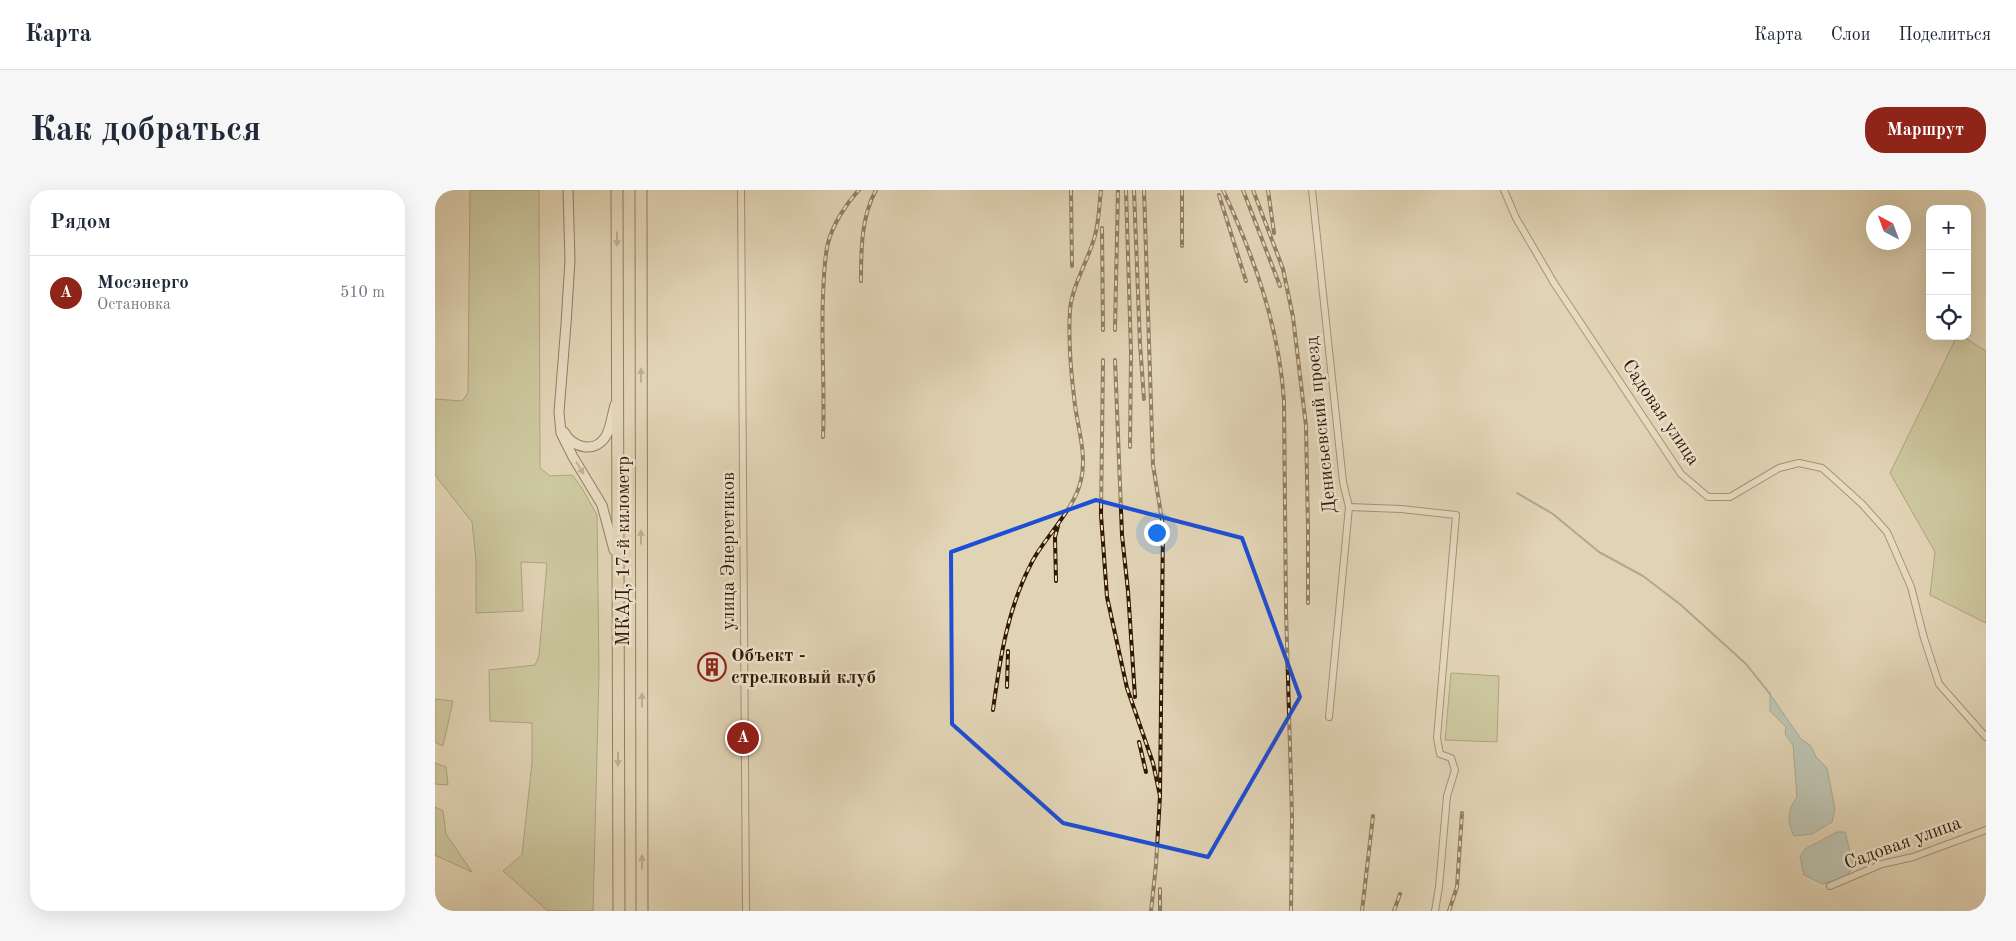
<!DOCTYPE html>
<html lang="ru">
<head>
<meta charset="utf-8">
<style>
	:root { --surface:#fff; --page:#f6f6f7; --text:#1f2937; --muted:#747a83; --line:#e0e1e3; --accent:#8f2418 }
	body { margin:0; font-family:"Old Standard TT",serif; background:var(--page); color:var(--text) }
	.controls { position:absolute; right:15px; top:15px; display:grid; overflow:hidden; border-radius:10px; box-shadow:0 5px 20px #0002 }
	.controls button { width:45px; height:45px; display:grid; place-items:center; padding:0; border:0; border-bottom:1px solid var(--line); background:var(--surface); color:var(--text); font:25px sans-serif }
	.compass { position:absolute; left:1431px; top:15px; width:45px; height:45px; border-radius:50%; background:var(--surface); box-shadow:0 5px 20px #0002; rotate:319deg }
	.you { position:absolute; left:721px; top:342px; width:18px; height:18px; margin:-12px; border:4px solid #fff; border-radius:50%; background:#1a73e8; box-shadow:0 0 0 8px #1a73e833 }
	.badge { display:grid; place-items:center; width:32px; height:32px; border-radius:50%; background:var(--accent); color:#fff; font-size:16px; font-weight:700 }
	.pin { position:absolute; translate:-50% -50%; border:2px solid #fff; box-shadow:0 1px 5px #0006 }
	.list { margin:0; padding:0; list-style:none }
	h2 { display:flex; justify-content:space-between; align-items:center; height:65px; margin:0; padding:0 20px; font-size:21px }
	h2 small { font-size:16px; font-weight:400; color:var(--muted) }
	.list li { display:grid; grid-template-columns:32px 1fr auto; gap:15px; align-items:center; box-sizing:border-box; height:75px; padding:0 20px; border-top:1px solid var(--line) }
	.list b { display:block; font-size:19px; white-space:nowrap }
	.list p { margin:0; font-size:16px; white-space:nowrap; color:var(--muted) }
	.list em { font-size:16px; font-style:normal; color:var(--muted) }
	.icon { flex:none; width:28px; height:28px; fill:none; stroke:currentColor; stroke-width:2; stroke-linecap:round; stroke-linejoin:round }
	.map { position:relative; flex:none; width:1551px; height:721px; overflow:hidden; border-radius:20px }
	header { display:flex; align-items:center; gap:30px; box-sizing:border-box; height:70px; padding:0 25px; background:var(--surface); border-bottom:1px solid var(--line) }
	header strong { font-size:24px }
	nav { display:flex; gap:28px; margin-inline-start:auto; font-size:18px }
	.intro { display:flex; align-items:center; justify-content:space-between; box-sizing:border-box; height:120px; padding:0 30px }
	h1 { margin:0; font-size:35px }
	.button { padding:12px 22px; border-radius:20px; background:var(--accent); color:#fff; font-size:18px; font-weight:700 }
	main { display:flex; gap:30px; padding:0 30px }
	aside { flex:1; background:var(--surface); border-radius:20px; box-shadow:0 5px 20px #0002 }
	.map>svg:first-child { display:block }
</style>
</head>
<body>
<header>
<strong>Карта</strong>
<nav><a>Карта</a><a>Слои</a><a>Поделиться</a></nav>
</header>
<div class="intro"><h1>Как добраться</h1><a class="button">Маршрут</a></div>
<main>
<aside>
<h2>Рядом<small></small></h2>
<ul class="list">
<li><span class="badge">A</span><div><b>Мосэнерго</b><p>Остановка</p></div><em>510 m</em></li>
</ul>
</aside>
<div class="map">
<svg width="1551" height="721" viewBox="0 0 1551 721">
	<rect width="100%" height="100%" fill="#e1d4b5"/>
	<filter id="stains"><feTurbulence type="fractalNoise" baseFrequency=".004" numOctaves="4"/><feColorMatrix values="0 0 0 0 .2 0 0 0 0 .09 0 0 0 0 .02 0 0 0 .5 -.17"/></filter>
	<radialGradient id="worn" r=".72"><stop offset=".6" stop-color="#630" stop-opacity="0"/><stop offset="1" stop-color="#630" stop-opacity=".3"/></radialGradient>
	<g fill="#b7bc8b" stroke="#746a46">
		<polygon points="35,0 104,0 105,278 115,286 137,285 147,298 162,325 164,483 158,721 113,721 68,681 87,665 97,573 97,533 55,531 54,480 100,475 104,466 112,373 86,372 88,421 41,423 41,370 37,332 0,285 0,209 27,211 33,203"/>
		<polygon points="1522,146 1527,146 1551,161 1551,433 1495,405 1500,362 1455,283"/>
		<polygon points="1016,483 1064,486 1062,552 1010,550"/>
		<polygon points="0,509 18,511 8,556 0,552"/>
		<polygon points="0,573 11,577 13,595 0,594"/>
		<polygon points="0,617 8,621 11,644 37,682 0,665"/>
	</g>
	<g fill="#95b7b4" stroke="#6d776c">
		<path d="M1335 504 1366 549 1376 556 1381 567 1392 578 1400 619 1397 632 1377 644 1359 646C1352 631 1352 621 1362 607L1358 555 1350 544 1351 537 1335 521Z"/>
		<polygon points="1402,642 1410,642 1419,677 1410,687 1388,694 1369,685 1365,667 1370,659"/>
	</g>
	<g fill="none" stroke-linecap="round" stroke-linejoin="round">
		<polyline stroke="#6d776c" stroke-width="2" points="1082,303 1118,324 1164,362 1208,386 1246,415 1311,474 1335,504"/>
		<defs>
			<g id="street">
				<polyline points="306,0 311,721"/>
				<polyline points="877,0 908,292 914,317 894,527"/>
				<polyline points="1069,0 1081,28 1119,93 1246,284 1273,307 1295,307 1344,278 1364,273 1387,278 1395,285 1427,314 1452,342 1476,397 1489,448 1504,494 1551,547"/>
				<polyline points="914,317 966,319 1021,325 1002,548 1005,564 1016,568 1020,580 1012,606 1004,697 1000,721"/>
				<polyline points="1395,696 1447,674 1478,667 1551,640"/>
			</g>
			<g id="secondary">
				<polyline points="133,0 135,70 131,134 124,222 126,243 138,267 167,315 179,360"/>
				<path d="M129 242C138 258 160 264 171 246 176 237 177 225 180 215"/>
			</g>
			<g id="highway">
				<polyline points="182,0 184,721"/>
				<polyline points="206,0 207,721"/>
			</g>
		</defs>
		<use href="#street" stroke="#5e472d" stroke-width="8"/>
		<use href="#secondary" stroke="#321800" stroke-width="11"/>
		<use href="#highway" stroke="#321800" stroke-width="13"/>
		<use href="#street" stroke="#ece3cf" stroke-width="6"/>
		<use href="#secondary" stroke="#ece3cf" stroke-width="9"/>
		<use href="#highway" stroke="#e1d4b5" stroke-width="11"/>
		<defs>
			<g id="rail">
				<polyline points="636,0 637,76"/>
				<polyline points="691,0 696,162 695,257"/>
				<polyline points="699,0 705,154 709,209"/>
				<polyline points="709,0 718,275 728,336 725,606"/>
				<polyline points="747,0 747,56"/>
				<path d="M788 0C819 67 844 136 849 211L851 420 857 626 856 721"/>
				<polyline points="808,0 845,96"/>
				<polyline points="818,0 848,79 858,127 871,236 873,338 873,413"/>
				<polyline points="833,0 839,43"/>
				<polyline points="784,5 811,91"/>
				<polyline points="667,38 668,140"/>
				<path d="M426 91C426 61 426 27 441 0"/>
				<polyline points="680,140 683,0"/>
				<polyline points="668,170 666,325 672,407 692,498 718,573 725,606 721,675 716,721"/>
				<polyline points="680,170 687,345 693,401 700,507"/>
				<path d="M388 247C390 200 386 153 388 106 389 88 389 70 393 53 398 34 411 14 424 0"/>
				<polyline points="621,391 620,347 623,336"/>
				<polyline points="572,497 573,461"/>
				<path d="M558 520C565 468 573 416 598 370 612 345 640 318 646 290 652 265 643 239 640 215 636 184 633 151 635 120 637 97 651 74 658 52 664 36 664 17 666 0"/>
				<polyline points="704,552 711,582"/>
				<polyline points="725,699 725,721"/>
				<polyline points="927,721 938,626"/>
				<polyline points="959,721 965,704"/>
				<polyline points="1014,721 1022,697 1027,623"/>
			</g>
		</defs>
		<use href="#rail" stroke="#321800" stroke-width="4"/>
		<use href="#rail" stroke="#ece3cf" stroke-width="2" stroke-dasharray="5.5" stroke-linecap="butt"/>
	</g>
	<defs><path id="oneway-solid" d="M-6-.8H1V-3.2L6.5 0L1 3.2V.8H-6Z" transform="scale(1.25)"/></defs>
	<g fill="#927f64">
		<use href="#oneway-solid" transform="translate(182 49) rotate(90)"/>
		<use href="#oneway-solid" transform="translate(206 185) rotate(-90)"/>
		<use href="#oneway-solid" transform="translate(206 347) rotate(-90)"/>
		<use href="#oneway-solid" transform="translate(207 510) rotate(-90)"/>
		<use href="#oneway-solid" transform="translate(183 569) rotate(90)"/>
		<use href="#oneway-solid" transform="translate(207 672) rotate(-90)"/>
	</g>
	<use fill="#988872" href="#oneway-solid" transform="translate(145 278) rotate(58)"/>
	<path d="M0 0H1551V721H0ZM661 310 807 348 865 507 773 667 628 633 517 534 516 362Z" fill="#e1d4b5" fill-opacity=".55" fill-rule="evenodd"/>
	<path fill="none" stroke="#1d4ed8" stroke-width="4" stroke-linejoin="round" d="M661 310 807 348 865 507 773 667 628 633 517 534 516 362Z"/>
	<defs>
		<symbol id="building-ring" viewBox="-11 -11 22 22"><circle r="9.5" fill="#ece3cf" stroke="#8f2418" stroke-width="1.5"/><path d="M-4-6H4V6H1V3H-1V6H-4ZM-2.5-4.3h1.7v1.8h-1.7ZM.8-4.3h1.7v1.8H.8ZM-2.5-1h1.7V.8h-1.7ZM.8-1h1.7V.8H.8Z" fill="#8f2418"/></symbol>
	</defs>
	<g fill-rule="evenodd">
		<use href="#building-ring" x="261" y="461" width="32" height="32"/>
	</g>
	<g text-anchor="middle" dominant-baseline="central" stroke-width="5" stroke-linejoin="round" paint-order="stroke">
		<g font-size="19" fill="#321800" stroke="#ece3cf">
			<text transform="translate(1225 223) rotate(56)">Садовая улица</text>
			<text transform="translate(887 235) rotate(-96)">Денисьевский проезд</text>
			<text transform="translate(189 361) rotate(-90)">МКАД, 17-й километр</text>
			<text transform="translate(294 361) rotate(-90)">улица Энергетиков</text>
			<text transform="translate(1468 654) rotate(-20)">Садовая улица</text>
		</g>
		<g font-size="19" font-weight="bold" fill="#321800" stroke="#ece3cf" text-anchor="start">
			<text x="296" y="466">Объект -<tspan x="296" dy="22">стрелковый клуб</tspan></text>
		</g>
	</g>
	<rect width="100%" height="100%" filter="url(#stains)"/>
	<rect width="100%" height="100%" fill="url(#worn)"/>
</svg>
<div class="controls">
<button>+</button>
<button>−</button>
<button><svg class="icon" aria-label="locate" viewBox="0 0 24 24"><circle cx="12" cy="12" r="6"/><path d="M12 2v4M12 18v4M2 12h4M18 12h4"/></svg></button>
</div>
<svg class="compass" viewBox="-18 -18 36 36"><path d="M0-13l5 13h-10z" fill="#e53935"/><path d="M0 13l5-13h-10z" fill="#747a83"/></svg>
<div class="you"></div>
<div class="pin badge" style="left:308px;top:548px">A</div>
</div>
</main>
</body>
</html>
